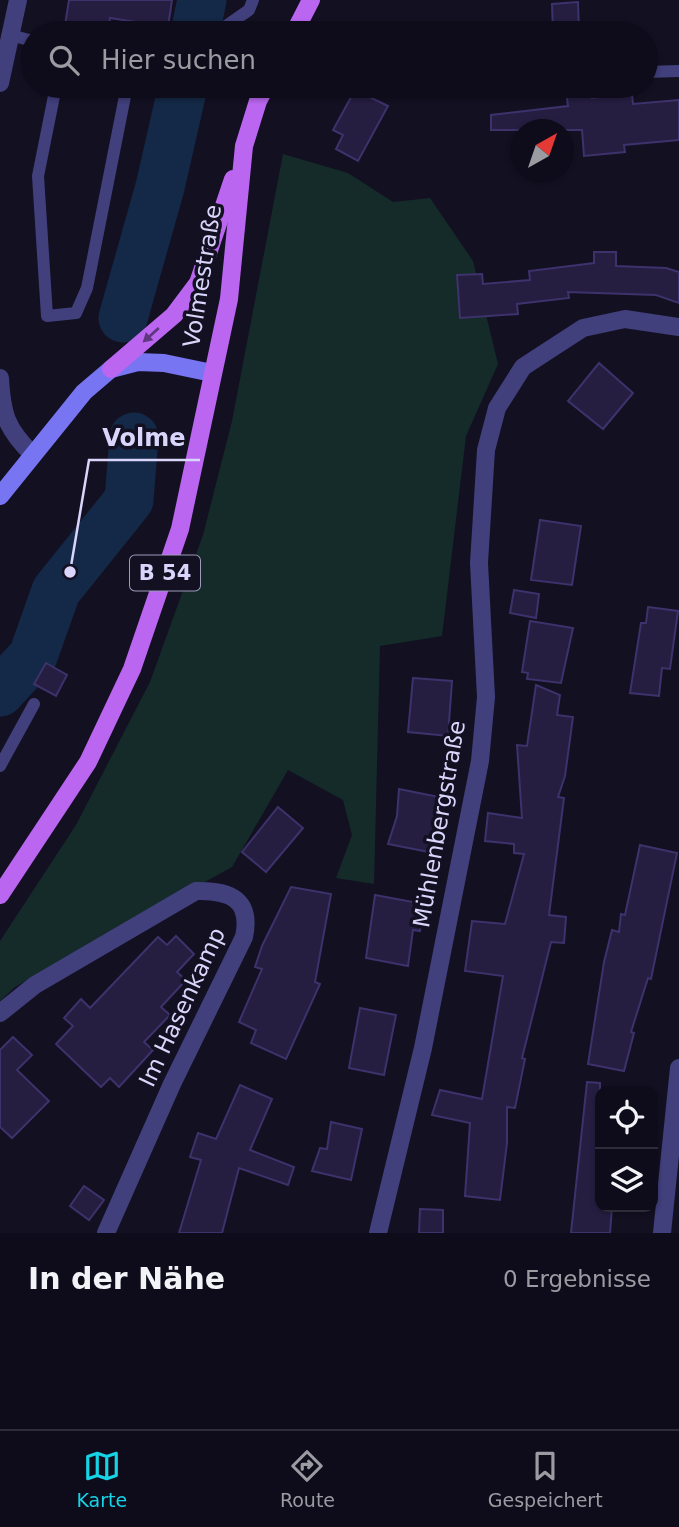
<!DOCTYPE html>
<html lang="de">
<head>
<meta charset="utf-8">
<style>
	:root { --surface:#0e0c1a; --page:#1c1a27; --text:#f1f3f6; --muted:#9b9ba2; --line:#2e2c39; --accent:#16d3e6 }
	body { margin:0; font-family:"DejaVu Sans",sans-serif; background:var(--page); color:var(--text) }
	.controls { position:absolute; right:21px; bottom:21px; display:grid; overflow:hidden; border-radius:14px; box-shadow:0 2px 5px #0004 }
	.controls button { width:63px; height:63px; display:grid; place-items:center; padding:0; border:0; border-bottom:2px solid var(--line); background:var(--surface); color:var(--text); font:35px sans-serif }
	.compass { position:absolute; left:511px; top:119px; width:63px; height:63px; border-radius:50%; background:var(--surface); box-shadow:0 2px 5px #0004; rotate:40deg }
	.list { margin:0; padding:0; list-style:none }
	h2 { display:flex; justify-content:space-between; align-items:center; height:91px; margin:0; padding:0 28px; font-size:30px }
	h2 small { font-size:23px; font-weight:400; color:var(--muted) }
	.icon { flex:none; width:38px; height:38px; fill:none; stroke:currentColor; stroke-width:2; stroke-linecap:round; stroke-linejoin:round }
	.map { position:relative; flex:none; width:679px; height:1233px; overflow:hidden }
	.search { position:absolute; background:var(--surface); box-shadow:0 2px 5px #0004; left:21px; right:21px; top:21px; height:77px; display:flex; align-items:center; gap:18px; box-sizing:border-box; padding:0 24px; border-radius:38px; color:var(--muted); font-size:26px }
	.sheet { height:196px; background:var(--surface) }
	nav { display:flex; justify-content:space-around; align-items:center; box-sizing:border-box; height:98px; border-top:2px solid var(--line); background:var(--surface); font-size:19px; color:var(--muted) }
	nav a { display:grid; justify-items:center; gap:4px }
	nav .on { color:var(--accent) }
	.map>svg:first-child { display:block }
</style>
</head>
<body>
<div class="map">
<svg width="679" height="1233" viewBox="0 0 679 1233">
	<rect width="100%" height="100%" fill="#131022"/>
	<polygon fill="#142b2a" points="283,154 348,173 393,202 430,198 473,261 498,364 466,436 442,636 380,646 374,884 336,878 352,835 343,800 288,770 232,867 15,987 0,1001 0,941 76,825 150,682 203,535 232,421"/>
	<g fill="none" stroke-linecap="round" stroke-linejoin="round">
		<g stroke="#142947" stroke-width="49">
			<polyline points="195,33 202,0"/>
			<polyline points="123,318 160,187 183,86"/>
			<polyline points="0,692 33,656 56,591 129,500 134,437"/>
		</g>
	</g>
	<g fill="#251e41" stroke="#3d326b" stroke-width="2">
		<polygon points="69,0 172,0 168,27 110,18 108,33 64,31"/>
		<polygon points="578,2 579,33 553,33 552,4"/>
		<polygon points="355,90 388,106 358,161 336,149 343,135 333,130"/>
		<polygon points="591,90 592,98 632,94 633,104 679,100 679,140 624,145 625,152 584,156 582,130 491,130 491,115 568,106 566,91"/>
		<polygon points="594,252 616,252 616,266 666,268 679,272 679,303 656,295 568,292 569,298 517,304 518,314 460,318 457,275 482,274 483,284 530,280 529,271 594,263"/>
		<polygon points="599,363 633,393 603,429 568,401"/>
		<polygon points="540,520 581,526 572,585 531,580"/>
		<polygon points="514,590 539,594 536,618 510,613"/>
		<polygon points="648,607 678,611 670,669 662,668 659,696 630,693 641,623 646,623"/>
		<polygon points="530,621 573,628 561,683 527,679 528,673 522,672"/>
		<polygon points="46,663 67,675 56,696 34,684"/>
		<polygon points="413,678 452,681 448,736 408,732"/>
		<polygon points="536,685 560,695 557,715 573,717 565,776 558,797 564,798 549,915 566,917 564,943 551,942 522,1058 525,1059 515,1108 507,1107 507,1143 500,1200 465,1196 470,1123 432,1115 440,1090 482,1099 503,976 465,971 472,921 505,924 524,854 514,853 514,844 485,841 488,813 522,818 517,745 527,746"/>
		<polygon points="399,789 444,798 429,852 388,844 397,816"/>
		<polygon points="278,807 303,828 266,872 242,852"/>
		<polygon points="640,845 677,853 651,979 648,978 631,1032 634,1033 624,1071 588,1064 604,962 612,930 619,932 621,914 625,915"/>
		<polygon points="291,887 331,894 315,982 320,984 286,1059 251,1043 256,1030 239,1022 262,969 255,967 262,946"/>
		<polygon points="375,895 424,904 420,931 413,930 408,966 366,958"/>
		<polygon points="176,936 194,954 177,972 186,980 161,1007 170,1015 144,1042 153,1050 119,1087 110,1078 101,1087 56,1044 73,1026 64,1018 81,999 90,1008 158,937 167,945"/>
		<polygon points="360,1008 396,1015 384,1075 349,1068"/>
		<polygon points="13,1037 32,1055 17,1070 49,1101 12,1138 0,1127 0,1050"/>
		<polygon points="587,1082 600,1083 600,1207 612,1207 610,1233 571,1233"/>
		<polygon points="240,1085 272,1099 250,1150 294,1167 288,1185 239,1168 222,1233 179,1233 201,1160 190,1157 198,1133 216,1139"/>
		<polygon points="331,1122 362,1129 351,1180 312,1171 320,1148 327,1149"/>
		<polygon points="84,1186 104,1200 89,1220 70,1206"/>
		<polygon points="420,1209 443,1210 443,1233 419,1233"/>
	</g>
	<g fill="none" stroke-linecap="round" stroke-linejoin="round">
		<g stroke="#413f7c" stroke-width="12">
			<polyline points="216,33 249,10 253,0"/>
			<polyline points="10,35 33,41"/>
			<polyline points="646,72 679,71"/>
			<polyline points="56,86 38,176 47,316 76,313 87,288 127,86"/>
			<polyline points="0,766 34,704"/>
		</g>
		<g stroke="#413f7c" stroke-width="18">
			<polyline points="0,83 18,0"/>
			<path d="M0 378C2 414 6 428 32 454"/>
			<path d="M0 1013 35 985 196 891C229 890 252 899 244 937L172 1084 106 1233"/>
			<polyline points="378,1233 423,1048 480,761 486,697 479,563 486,450 497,408 523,367 583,328 625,319 679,327"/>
			<polyline points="662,1233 679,1068"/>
		</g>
		<polyline stroke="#7775f2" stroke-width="18" points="0,496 84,392 111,369 138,362 164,363 212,373"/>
		<g stroke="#bb66f1" stroke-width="18">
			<polyline points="294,33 311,0"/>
			<polyline points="111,369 174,315 198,283 233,179"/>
			<polyline points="0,895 88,762 132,669 180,529 229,299 244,146 258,101 266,86"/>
		</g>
	</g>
	<defs><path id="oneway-solid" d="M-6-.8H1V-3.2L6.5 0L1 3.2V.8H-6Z" transform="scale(1.75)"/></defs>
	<use fill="#5f377f" href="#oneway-solid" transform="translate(151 335) rotate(138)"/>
	<g text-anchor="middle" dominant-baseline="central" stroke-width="7" stroke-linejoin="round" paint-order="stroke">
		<rect fill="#131022" stroke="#9e9aba" stroke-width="2" x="130" y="555.5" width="70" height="35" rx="5"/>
		<g font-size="21" font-weight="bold" fill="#d9d5fb">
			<text x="165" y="573">B 54</text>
		</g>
		<g font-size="23" fill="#d9d5fb" stroke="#131022">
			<text transform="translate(202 276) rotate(-81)">Volmestraße</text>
			<text transform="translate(439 824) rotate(-80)">Mühlenbergstraße</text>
			<text transform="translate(182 1007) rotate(-65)">Im Hasenkamp</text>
		</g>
	</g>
	<path fill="none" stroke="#d9d5fb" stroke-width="2.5" d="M70 572L89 460H200"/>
	<circle fill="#d9d5fb" stroke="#131022" stroke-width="2.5" cx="70" cy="572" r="7"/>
	<g font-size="24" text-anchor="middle" font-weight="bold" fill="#d9d5fb" stroke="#131022" stroke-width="7" stroke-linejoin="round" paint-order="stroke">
		<text x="144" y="446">Volme</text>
	</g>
</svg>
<div class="controls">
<button><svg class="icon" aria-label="locate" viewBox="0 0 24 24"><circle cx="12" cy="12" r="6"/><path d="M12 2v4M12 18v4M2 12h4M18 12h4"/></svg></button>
<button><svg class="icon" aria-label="layers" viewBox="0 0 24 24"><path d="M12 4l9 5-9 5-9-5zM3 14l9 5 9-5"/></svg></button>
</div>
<svg class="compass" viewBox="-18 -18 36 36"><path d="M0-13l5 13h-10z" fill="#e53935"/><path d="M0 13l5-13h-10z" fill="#9b9ba2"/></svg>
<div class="search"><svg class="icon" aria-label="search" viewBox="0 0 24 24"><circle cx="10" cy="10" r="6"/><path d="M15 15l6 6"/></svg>Hier suchen</div>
</div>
<section class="sheet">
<h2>In der Nähe<small>0 Ergebnisse</small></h2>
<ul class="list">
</ul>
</section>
<nav>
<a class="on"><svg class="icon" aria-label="map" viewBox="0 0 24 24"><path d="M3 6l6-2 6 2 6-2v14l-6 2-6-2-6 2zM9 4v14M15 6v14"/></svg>Karte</a>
<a><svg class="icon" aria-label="directions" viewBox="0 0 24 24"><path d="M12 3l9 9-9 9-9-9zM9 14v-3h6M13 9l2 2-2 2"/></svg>Route</a>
<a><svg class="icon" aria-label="saved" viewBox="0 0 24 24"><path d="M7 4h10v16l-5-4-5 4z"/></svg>Gespeichert</a>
</nav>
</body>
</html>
